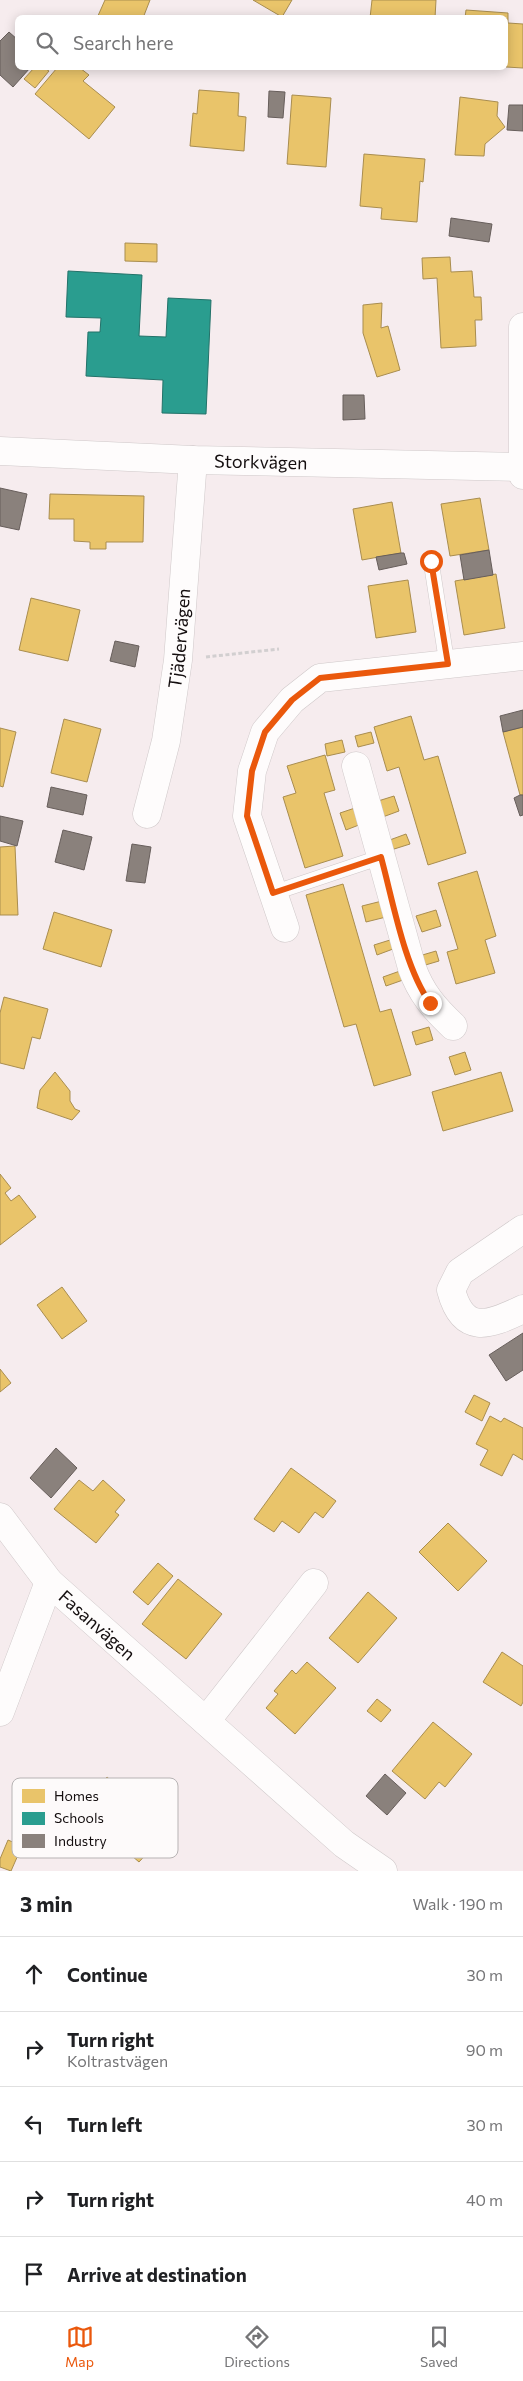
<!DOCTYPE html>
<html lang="en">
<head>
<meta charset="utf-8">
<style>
	:root { --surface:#fff; --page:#f2f2f2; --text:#202124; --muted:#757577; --line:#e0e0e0; --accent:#ea580c }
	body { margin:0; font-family:Commissioner,sans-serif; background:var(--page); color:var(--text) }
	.stop { position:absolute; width:15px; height:15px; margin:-11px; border:4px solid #ea580c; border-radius:50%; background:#fff }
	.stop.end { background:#ea580c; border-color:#fff; box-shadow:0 1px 5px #0008 }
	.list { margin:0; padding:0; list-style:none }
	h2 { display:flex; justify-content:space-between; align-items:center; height:65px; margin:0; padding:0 20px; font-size:21px }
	h2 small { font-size:16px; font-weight:400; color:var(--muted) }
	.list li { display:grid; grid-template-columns:32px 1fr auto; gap:15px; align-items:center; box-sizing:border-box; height:75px; padding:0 20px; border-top:1px solid var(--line) }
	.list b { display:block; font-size:19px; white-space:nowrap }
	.list p { margin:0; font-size:16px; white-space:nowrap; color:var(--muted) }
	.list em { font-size:16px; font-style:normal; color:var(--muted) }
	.icon { flex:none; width:28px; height:28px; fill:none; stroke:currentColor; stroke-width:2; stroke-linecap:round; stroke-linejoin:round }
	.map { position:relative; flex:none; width:523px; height:1871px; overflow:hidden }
	.search { position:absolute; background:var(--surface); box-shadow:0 2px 12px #0003; left:15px; right:15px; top:15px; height:55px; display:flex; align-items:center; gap:12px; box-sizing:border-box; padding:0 18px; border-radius:8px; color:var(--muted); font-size:19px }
	.sheet { height:440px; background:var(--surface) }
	nav { display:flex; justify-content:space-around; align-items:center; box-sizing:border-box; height:70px; border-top:1px solid var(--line); background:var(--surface); font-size:14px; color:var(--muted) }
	nav a { display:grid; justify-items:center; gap:2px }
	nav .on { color:var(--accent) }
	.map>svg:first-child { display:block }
</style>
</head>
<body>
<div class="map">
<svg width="523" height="1871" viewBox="0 0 523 1871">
	<rect width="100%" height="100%" fill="#f6ecee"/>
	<g fill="#e9c46a" stroke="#a98d4f">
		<polygon points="105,0 150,0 143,18 97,18"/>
		<polygon points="253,0 292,0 282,17"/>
		<polygon points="372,0 436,0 435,18 370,18"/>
		<polygon points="466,10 508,13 508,23 523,24 523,68 506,67 506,18 465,18"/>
		<polygon points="34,68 44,68 49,71 35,88 24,79"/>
		<polygon points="57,68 80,68 89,75 83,81 115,107 89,139 35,94"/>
		<polygon points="199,90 239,93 238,116 246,117 244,151 190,146 193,113 197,114"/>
		<polygon points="292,95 331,98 326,167 287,164"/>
		<polygon points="460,97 498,102 497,116 505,127 485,144 484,156 455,155"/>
		<polygon points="364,154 425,159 423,182 420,181 417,222 381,219 382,208 360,206"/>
		<polygon points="125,243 157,244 157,262 125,261"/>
		<polygon points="450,257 451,272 472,271 474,297 481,297 482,320 475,320 476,346 441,348 437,278 423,279 422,258"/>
		<polygon points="382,303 381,328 388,326 400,370 377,377 363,333 363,305"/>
		<polygon points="50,494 144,496 143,542 106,542 106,549 90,549 90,542 74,541 74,519 49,519"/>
		<polygon points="480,498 489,550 450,556 441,504"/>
		<polygon points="392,502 401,553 362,560 353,509"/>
		<polygon points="496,574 505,628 464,635 455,581"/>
		<polygon points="408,580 416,632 376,638 368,586"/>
		<polygon points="31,598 80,610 68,661 19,650"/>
		<polygon points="411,716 424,760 438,756 466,853 428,865 399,767 387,771 374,727"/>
		<polygon points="64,719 101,729 87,782 51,773"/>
		<polygon points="523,727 523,795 520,795 503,732"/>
		<polygon points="0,728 16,732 3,787 0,786"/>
		<polygon points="371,732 374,743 358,747 355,736"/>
		<polygon points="342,740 345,752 327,756 325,744"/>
		<polygon points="325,755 335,790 324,793 343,856 305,868 283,797 296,793 287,766"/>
		<polygon points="394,796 399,811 380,818 375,802"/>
		<polygon points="358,807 364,823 346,830 340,813"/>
		<polygon points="406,834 410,844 391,850 387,841"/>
		<polygon points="15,846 18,915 0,915 0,847"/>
		<polygon points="477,871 496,936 485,940 495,973 456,984 447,952 458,949 438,883"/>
		<polygon points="343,884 380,1012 391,1009 411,1075 374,1086 356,1024 344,1027 306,895"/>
		<polygon points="382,901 386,917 366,922 362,906"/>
		<polygon points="436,910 441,926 422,932 416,916"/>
		<polygon points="54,912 112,930 101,967 43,949"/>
		<polygon points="390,940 393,949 377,955 374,945"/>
		<polygon points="436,951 439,961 422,966 419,956"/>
		<polygon points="400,971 403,980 386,986 383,977"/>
		<polygon points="4,997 48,1009 40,1039 32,1037 24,1069 0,1063 0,1013"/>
		<polygon points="429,1027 433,1040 416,1045 412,1032"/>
		<polygon points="465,1052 471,1070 455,1075 449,1057"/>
		<polygon points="55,1072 70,1091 70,1101 75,1109 80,1111 72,1120 37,1108 40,1090"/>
		<polygon points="501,1072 513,1111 443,1131 432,1092"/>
		<polygon points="0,1174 11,1188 5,1193 11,1201 19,1195 36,1217 0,1245"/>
		<polygon points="62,1287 87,1321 62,1339 37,1305"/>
		<polygon points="0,1369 11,1383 0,1392"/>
		<polygon points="474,1395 490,1403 482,1421 465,1412"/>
		<polygon points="490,1416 501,1422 504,1418 523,1428 523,1460 513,1454 502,1476 480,1465 488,1450 476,1444"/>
		<polygon points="291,1468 336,1501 323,1518 315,1512 299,1533 282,1521 274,1532 254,1519"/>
		<polygon points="79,1480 93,1491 103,1480 125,1500 115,1512 119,1515 96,1543 54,1509"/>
		<polygon points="448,1523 487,1561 458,1591 419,1552"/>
		<polygon points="158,1563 173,1576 148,1605 133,1592"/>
		<polygon points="178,1579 222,1614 186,1659 142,1624"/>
		<polygon points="368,1592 397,1618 358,1663 329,1638"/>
		<polygon points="502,1652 523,1666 523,1702 521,1706 483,1682"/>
		<polygon points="307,1662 336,1688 295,1734 266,1708 278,1694 274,1691 292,1670 296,1674"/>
		<polygon points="377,1699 391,1710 381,1722 367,1711"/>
		<polygon points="433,1722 472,1754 445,1787 439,1782 425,1799 392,1771"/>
		<polygon points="107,1777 143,1809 136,1816 161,1838 139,1862 110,1837 116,1831 84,1803"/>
		<polygon points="8,1840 22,1846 11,1871 0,1867 0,1859"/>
	</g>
	<polygon fill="#2a9d8f" stroke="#237269" points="68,271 142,275 139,336 166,337 168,298 211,300 206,414 162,413 163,380 86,376 88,332 100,332 101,318 66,317"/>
	<g fill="#8a817c" stroke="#675e5b">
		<polygon points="9,32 18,40 18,68 30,68 13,87 0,75 0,41"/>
		<polygon points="269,91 285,92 283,118 268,117"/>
		<polygon points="509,105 523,105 523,131 507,130"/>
		<polygon points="451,218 492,224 489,242 449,236"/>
		<polygon points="343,395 364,395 365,419 343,420"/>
		<polygon points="0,488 27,494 19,530 0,526"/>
		<polygon points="489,550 493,575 464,580 460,555"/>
		<polygon points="401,553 404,553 407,564 379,570 376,557"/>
		<polygon points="115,641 139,646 135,667 110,661"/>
		<polygon points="523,710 523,727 503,732 500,716"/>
		<polygon points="51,787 87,795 83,815 47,807"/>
		<polygon points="520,795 523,795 523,815 520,816 514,798"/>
		<polygon points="0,816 23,821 17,846 0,841"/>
		<polygon points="63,830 92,837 84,870 55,862"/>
		<polygon points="132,844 151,847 145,883 126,881"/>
		<polygon points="523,1333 523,1370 506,1381 489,1355"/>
		<polygon points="56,1448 77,1468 51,1498 30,1478"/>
		<polygon points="385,1774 406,1793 387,1815 366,1796"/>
	</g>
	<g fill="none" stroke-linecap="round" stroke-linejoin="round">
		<defs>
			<g id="service">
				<polyline points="431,561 447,664"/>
				<polyline points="273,893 381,857"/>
			</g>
			<g id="minor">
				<polyline points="523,327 523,475"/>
				<path id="s1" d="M0 451 193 460 522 467"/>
				<path d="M356 766 412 968C421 993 434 1008 453 1026"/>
				<path id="s2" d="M147 814 166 741 178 660 193 460"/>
				<polyline points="285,928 247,816 252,771 265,732 292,700 320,678 523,656"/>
				<path d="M523 1229 460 1272 451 1290C463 1335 488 1326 523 1309"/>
				<path id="s3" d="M0 1517 49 1582 344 1844 383 1871"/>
				<polyline points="0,1712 49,1582"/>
				<polyline points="206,1721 314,1583"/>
			</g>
		</defs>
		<use href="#service" stroke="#cfc8c9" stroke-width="16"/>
		<use href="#minor" stroke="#cfc8c9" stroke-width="29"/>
		<polyline stroke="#d2cfd0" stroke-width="3" stroke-dasharray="4 2.5" stroke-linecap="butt" points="206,657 279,649"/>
		<use href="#service" stroke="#fefcfc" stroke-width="15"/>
		<use href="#minor" stroke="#fefcfc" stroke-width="28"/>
	</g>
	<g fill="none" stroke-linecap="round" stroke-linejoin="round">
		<path stroke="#ea580c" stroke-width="6" d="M430 1003C404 966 393 901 381 857L273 893 247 816 252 771 265 732 292 700 320 678 448 664 431 561"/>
	</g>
	<g text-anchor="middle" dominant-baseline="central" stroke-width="5" stroke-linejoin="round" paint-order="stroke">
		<g font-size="18" fill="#140e0f" stroke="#fdfafa">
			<text stroke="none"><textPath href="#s1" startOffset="261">Storkvägen</textPath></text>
			<text stroke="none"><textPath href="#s2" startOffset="179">Tjädervägen</textPath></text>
			<text stroke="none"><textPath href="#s3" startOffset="146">Fasanvägen</textPath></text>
		</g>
	</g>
	<rect x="12" y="1778" width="166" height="80" rx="8" fill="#fdfafa" stroke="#b7b3b4" stroke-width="1"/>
	<rect x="22" y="1789" width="23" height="14" fill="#e9c46a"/>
	<rect x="22" y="1812" width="23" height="13" fill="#2a9d8f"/>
	<rect x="22" y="1834" width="23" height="14" fill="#8a817c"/>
	<g font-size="14" fill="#140e0f">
		<text x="54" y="1801">Homes</text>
		<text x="54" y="1823">Schools</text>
		<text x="54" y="1846">Industry</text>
	</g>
</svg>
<div class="stop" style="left:431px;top:561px"></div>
<div class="stop end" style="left:430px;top:1003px"></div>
<div class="search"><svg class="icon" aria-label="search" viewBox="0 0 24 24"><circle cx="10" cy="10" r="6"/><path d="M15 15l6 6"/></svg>Search here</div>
</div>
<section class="sheet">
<h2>3 min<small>Walk · 190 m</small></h2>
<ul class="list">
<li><svg class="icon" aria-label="ahead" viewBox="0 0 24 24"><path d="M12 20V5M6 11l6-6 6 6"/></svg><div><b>Continue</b></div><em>30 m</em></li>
<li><svg class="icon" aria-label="right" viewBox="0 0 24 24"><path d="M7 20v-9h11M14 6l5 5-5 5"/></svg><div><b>Turn right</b><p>Koltrastvägen</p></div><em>90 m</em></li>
<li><svg class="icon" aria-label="left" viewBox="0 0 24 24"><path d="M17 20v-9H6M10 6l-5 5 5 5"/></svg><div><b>Turn left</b></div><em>30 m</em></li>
<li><svg class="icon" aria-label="right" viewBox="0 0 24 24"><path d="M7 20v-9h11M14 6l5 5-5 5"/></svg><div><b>Turn right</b></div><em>40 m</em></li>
<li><svg class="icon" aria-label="arrive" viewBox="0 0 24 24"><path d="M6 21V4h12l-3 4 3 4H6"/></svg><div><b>Arrive at destination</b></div></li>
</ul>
</section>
<nav>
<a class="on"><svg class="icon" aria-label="map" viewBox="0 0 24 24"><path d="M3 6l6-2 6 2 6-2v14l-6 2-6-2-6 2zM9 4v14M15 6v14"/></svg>Map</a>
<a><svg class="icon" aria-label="directions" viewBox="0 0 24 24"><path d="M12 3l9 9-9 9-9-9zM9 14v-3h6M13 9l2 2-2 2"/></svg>Directions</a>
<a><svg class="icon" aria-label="saved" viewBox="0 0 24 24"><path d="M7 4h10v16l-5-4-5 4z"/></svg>Saved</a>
</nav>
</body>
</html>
